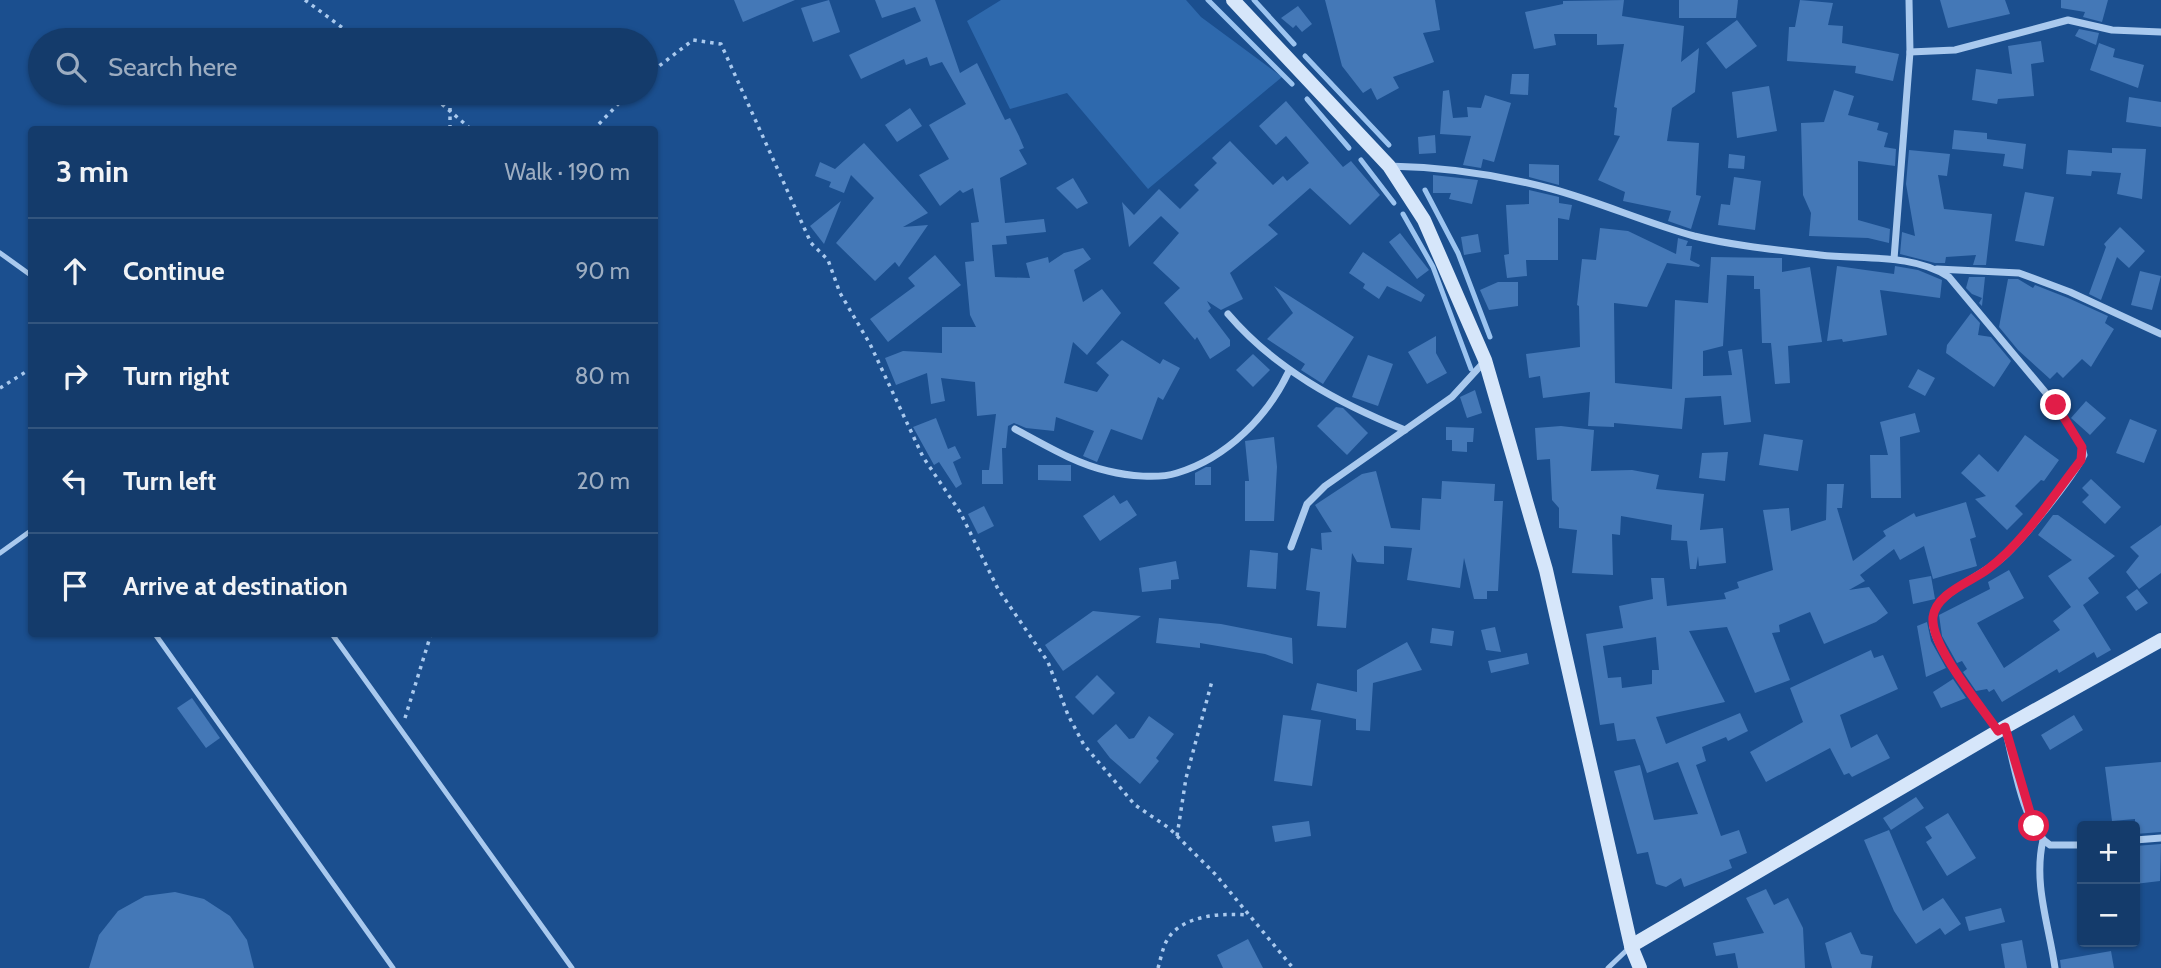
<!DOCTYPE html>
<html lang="en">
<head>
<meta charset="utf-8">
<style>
	:root { --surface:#143b6b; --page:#214673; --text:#f1f3f6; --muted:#9dadc1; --line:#33557e }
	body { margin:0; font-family:Cabin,sans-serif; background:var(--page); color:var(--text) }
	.controls { position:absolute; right:21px; bottom:21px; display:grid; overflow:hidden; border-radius:7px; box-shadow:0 2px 5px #0004 }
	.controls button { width:63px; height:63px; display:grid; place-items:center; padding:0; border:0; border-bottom:2px solid var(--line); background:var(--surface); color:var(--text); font:35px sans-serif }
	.stop { position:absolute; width:21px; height:21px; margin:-16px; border:5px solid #e11d48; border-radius:50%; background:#fff }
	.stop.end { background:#e11d48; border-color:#fff; box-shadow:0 2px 7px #0008 }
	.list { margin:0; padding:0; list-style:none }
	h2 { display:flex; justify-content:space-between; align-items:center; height:91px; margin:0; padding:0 28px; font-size:30px }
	h2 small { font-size:23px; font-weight:400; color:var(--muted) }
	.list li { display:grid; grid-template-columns:46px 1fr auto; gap:21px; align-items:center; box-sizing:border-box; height:105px; padding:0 28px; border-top:2px solid var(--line) }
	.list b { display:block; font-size:26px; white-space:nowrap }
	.list em { font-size:23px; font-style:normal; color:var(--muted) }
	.icon { flex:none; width:38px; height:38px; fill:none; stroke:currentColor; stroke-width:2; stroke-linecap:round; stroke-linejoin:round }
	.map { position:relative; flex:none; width:2161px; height:968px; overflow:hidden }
	.search { position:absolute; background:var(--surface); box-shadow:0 2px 5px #0004; left:28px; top:28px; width:630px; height:77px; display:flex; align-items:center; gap:18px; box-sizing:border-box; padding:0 24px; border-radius:38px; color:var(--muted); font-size:26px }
	.panel { position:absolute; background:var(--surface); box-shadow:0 2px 5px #0004; left:28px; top:126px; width:630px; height:511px; border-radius:7px }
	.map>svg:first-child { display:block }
</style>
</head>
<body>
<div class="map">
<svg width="2161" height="968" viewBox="0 0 2161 968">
	<rect width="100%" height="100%" fill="#1b4f8f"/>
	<polygon fill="#2e69ad" points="1001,0 1186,0 1201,17 1282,77 1148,189 1067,93 1010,109 967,21"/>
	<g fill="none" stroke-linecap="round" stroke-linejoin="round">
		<g stroke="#9cc4f0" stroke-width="5">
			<polyline points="1208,0 1292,84"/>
			<polyline points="1254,0 1294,44"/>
			<polyline points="1305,56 1389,145"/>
			<polyline points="1307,99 1349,148"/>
			<polyline points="1361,160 1394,203"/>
			<polyline points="1425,190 1458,253 1490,337"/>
			<polyline points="1403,214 1433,267 1471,369"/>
		</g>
	</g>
	<g fill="#4478b7" fill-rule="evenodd">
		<polygon points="734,0 795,0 743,22"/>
		<polygon points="829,0 840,32 813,42 801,8"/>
		<polygon points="875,0 935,0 960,73 977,63 1005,120 1010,118 1019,136 1024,148 1019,150 1027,164 1000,178 1005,223 1044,219 1046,232 1006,236 1007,244 992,245 995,277 1030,278 1026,263 1048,257 1049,263 1064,253 1083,248 1091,259 1074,270 1083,302 1102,289 1121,313 1087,355 1073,342 1064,383 1097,392 1109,375 1096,363 1122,340 1160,364 1163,359 1180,368 1163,400 1158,397 1142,440 1111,429 1097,462 1083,456 1094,431 1056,417 1054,431 1026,428 1014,423 1008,426 1006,448 1002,448 1003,484 982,484 982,470 989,470 996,414 977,416 975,382 941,378 945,401 931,404 927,373 896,385 885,358 903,351 942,353 942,327 976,327 970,315 965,262 974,261 971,223 979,222 973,188 963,193 960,190 940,206 919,175 949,159 929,125 966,104 942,62 930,66 927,57 906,65 904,59 861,79 849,55 921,21 915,7 882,18"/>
		<polygon points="1325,0 1435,0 1440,30 1423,33 1434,62 1393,77 1399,88 1377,100 1371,88 1363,93 1342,66"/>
		<polygon points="1624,0 1622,16 1684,26 1681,62 1699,48 1695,92 1672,108 1667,141 1699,143 1696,195 1701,196 1691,229 1668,221 1671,211 1623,201 1625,192 1598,180 1620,136 1614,135 1617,108 1614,107 1624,44 1597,45 1597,34 1554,34 1556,45 1534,49 1525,12 1563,4 1563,1"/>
		<polygon points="1679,0 1738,0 1736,18 1679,18"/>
		<polygon points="1800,0 1833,3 1828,25 1843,26 1842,43 1899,54 1893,81 1855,73 1856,66 1787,61 1789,27 1795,27"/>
		<polygon points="1940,0 2005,0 2010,14 1948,28"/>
		<polygon points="2061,0 2108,0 2102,22 2083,17 2085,12 2061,8"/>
		<polygon points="1298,6 1312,24 1302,32 1296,25 1293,28 1281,18"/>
		<polygon points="1737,20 1757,46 1726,69 1706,43"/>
		<polygon points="2079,29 2099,33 2096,45 2075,36"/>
		<polygon points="2041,41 2044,62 2031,64 2034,96 1998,99 1997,104 1972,100 1976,69 2012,74 2008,46"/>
		<polygon points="2099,43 2115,49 2113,57 2144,65 2138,88 2090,70"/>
		<polygon points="1512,74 1529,74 1528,95 1510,94"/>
		<polygon points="1769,86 1777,131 1737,138 1732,92"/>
		<polygon points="1449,90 1453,118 1468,117 1467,107 1481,108 1485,95 1511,103 1494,162 1483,159 1481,168 1463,165 1471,136 1440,134 1443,91"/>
		<polygon points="1834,90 1854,96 1848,115 1879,123 1877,130 1888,133 1884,147 1896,149 1895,166 1858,161 1858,220 1890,229 1889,243 1868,238 1809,236 1811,213 1803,195 1801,123 1824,122"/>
		<polygon points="2129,97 2161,102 2161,127 2126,122"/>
		<polygon points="1286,101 1343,167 1351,161 1380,195 1350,225 1310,188 1268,225 1278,234 1230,273 1243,299 1221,310 1207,301 1211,308 1208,311 1230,340 1230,346 1210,359 1197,337 1195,340 1164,303 1180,288 1153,263 1179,233 1161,216 1129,247 1122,202 1134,215 1159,189 1180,209 1199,190 1194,185 1217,163 1212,158 1230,141 1273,185 1283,176 1287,181 1309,163 1286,136 1276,145 1259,126"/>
		<polygon points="910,108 922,126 897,142 885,125"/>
		<polygon points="1954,130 1987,133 1987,139 2026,144 2023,169 2003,166 2005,154 1952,149"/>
		<polygon points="1435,135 1436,153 1419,154 1418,137"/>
		<polygon points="864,143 928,213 903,227 928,225 899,267 895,262 875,281 836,243 874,198 851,175 844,193 829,187 831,182 815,176 820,162 835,169"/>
		<polygon points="2112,148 2146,149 2142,199 2117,194 2121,173 2092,171 2091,176 2066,174 2068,150 2112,153"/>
		<polygon points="1909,150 1950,154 1947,176 1938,175 1944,209 1992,214 1986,265 1973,265 1976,255 1946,257 1945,263 1935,263 1900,254 1902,232 1915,236 1906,184"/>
		<polygon points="1729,154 1745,156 1744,169 1728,168"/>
		<polygon points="1529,164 1559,165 1559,185 1529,177"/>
		<polygon points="1433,175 1478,180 1472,204 1449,199 1451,193 1433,193"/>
		<polygon points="1734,177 1761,181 1755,230 1718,225 1721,204 1730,205"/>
		<polygon points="1073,178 1088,203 1077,209 1056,188"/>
		<polygon points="1529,190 1559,197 1559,203 1572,205 1569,220 1558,218 1558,260 1526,260 1527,276 1507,278 1504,255 1509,254 1506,205 1529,204"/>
		<polygon points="2025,192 2054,197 2044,246 2015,241"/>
		<polygon points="841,201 824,244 810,226"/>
		<polygon points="2120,227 2145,251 2129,268 2117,257 2101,300 2089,294 2106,247 2104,244"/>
		<polygon points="1600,228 1628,231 1676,254 1678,238 1688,241 1686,246 1692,246 1690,260 1700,265 1699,267 1667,263 1647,307 1614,303 1615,383 1672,389 1675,300 1708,303 1711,257 1782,258 1782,272 1810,267 1822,342 1788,346 1790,383 1775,384 1771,343 1762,343 1760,289 1754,289 1754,276 1727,275 1723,346 1703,351 1703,376 1732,375 1728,351 1742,349 1751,422 1724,425 1721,396 1685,398 1682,429 1614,423 1614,427 1588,426 1590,392 1543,398 1540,376 1529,378 1526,354 1580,347 1579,306 1577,305 1582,259 1596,260"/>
		<polygon points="1400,233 1429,270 1417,279 1389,242"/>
		<polygon points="1478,234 1481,252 1464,255 1461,237"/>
		<polygon points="1363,252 1425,295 1421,302 1387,286 1379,299 1363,288 1365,284 1349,273"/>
		<polygon points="935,255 961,285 888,342 870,319 915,286 908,278"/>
		<polygon points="1837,266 1894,274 1895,266 1918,270 1942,280 1940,298 1880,290 1887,335 1843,342 1842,339 1827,341"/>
		<polygon points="2140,271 2161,276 2152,310 2131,305"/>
		<polygon points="1969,277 1985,277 1982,306 1979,303 1982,298 1972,294 1966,288"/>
		<polygon points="2008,279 2018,279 2033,288 2035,285 2068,298 2108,316 2105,323 2114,329 2091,367 2082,359 2063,378 2057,372 2050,379 2018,350 1999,327"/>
		<polygon points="1498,282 1518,282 1518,306 1489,310 1480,290"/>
		<polygon points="1274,286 1354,337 1323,384 1301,370 1305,364 1267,339 1293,313"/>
		<polygon points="1971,313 1980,323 1978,335 1991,337 2011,361 1994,387 1946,353 1947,345"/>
		<polygon points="1436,336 1436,353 1447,373 1427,384 1408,352"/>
		<polygon points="1253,354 1270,370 1253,387 1236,370"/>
		<polygon points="1368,355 1393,364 1378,406 1352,397"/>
		<polygon points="1918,369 1935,378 1925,396 1908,387"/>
		<polygon points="1475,390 1482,413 1467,418 1460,397"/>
		<polygon points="2086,401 2106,418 2090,435 2071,418"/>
		<polygon points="1336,407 1343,408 1368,433 1347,455 1317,426"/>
		<polygon points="1915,413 1920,432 1900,437 1901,498 1871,498 1870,455 1888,455 1880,422"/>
		<polygon points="936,418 948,449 955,446 961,458 953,462 962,484 956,488 939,462 934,465 913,427"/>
		<polygon points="2130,419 2157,430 2144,463 2116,453"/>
		<polygon points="1561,426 1594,430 1591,471 1632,470 1659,475 1656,489 1704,494 1700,530 1723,528 1726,563 1699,566 1698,556 1696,569 1690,569 1687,541 1671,540 1672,525 1621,516 1620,535 1612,534 1613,575 1572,573 1577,530 1559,528 1559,508 1552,500 1550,459 1537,460 1535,428"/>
		<polygon points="1446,427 1474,428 1473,442 1467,442 1467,452 1452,451 1452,440 1446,440"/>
		<polygon points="1764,434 1803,440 1798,471 1759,465"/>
		<polygon points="2025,435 2059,460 2044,481 2041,480 2015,506 2023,514 2007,530 1975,499 1986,496 1961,473 1979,454 1998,472"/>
		<polygon points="1274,437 1277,467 1274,521 1245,521 1245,481 1249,481 1245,441"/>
		<polygon points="1728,452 1725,481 1699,478 1702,453"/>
		<polygon points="1038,465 1071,465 1071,481 1038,480"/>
		<polygon points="1206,467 1211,467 1211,485 1195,485 1195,473"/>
		<polygon points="1376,471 1391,528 1420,530 1422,498 1441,499 1442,481 1495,484 1494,501 1503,501 1498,591 1487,591 1487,599 1474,599 1464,558 1460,588 1407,580 1412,548 1384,546 1384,564 1357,562 1352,553 1346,628 1317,626 1320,592 1306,590 1311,548 1322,550 1321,533 1332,532 1315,505 1362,474"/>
		<polygon points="2091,479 2121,507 2105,524 2082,502 2089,495 2082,488"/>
		<path d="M1827 484H1844L1842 508H1837L1853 561 1886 536 1883 531 1914 513 1916 517 1966 502 1976 537 1970 539 1977 566 1933 579 1924 546 1900 560 1894 549 1860 575 1865 581 1849 590 1869 587 1888 613 1876 622 1824 644 1810 612 1779 625 1780 632 1772 633 1790 680 1755 693 1727 627 1689 631 1725 702 1656 717 1666 744 1740 713 1748 731 1728 741 1726 737 1702 747 1706 761 1696 765 1721 836 1739 830 1747 853 1729 860 1732 868 1684 887 1681 878 1666 887 1656 884 1648 852 1637 854 1614 771 1640 765 1654 820 1698 814 1678 762 1647 773 1635 739 1617 741 1614 723 1600 725 1586 634 1623 628 1619 606 1653 599 1651 578H1664L1667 606 1726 599 1724 593 1739 588 1737 582 1773 570 1763 510 1789 508 1791 531 1826 520ZM1656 637 1659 670H1652V684L1622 688 1621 677 1608 678 1603 646Z"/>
		<polygon points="1114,495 1120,504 1127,500 1137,515 1100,541 1083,516"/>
		<polygon points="984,506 994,526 978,534 968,514"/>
		<polygon points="2053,515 2058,515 2115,556 2088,578 2099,593 2083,605 2111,650 2097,658 2094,652 2059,673 2057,669 2002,702 1994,689 1989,692 1987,689 1976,691 1963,672 1967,669 1962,661 1957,663 1942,636 1939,615 1990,589 1988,582 2009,570 2024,598 1977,623 2004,668 2060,630 2053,621 2071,607 2048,576 2072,560 2038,535"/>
		<polygon points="2161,525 2161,573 2139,589 2126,572 2139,556 2130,547"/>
		<polygon points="1250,550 1278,553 1276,589 1247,587"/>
		<polygon points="1176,561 1179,579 1171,580 1171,589 1142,592 1139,568"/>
		<polygon points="1931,576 1935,599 1913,604 1909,580"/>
		<polygon points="2137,589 2148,603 2136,611 2126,597"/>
		<polygon points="1093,611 1141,616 1063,671 1045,645"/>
		<polygon points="1159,618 1221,624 1292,638 1293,664 1265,654 1200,643 1200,648 1156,643"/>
		<polygon points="1927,622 1931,641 1946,668 1926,677 1917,626"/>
		<polygon points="1495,627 1501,652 1486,650 1481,630"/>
		<polygon points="1432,628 1454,631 1452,646 1430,643"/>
		<polygon points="1407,642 1422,670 1373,683 1370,731 1356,730 1356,719 1311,710 1317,683 1357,692 1357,670"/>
		<polygon points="1871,650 1874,658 1883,655 1898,689 1840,715 1851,748 1877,734 1890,758 1852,777 1849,773 1844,775 1830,748 1766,782 1750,752 1803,722 1790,688"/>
		<polygon points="1527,653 1529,664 1491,673 1488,661"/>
		<polygon points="1097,675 1115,693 1093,715 1075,697"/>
		<polygon points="1953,679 1966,698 1941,708 1933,692"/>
		<polygon points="192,698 220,738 206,748 177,708"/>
		<polygon points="1283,715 1321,720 1312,786 1274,781"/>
		<polygon points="2074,715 2083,730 2050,750 2041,735"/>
		<polygon points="1149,716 1174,734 1156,758 1159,761 1140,784 1110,758 1097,741 1116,724 1129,739 1134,738"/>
		<polygon points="2161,762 2161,832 2135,834 2135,819 2112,821 2105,767"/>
		<polygon points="1916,797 1924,808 1891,830 1883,818"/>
		<polygon points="1948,813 1976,858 1947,876 1926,842 1932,838 1925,827"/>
		<polygon points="1309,821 1311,836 1275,842 1272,826"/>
		<polygon points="1889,830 1923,911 1943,898 1961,924 1945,935 1940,928 1916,944 1894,911 1864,840"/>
		<polygon points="2161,844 2160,881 2135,884 2135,846"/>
		<polygon points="1766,889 1774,905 1788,898 1803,928 1805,968 1738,968 1735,953 1716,956 1713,943 1764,933 1746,898"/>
		<polygon points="175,892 204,899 230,916 247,940 254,968 89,968 99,935 118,911 145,896"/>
		<polygon points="2001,908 2005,922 1969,931 1965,917"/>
		<polygon points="1851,932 1861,954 1873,956 1871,968 1832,968 1825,943"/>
		<polygon points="1248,939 1263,968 1223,968 1217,955"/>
		<polygon points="2022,940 2027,968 2005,968 2001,944"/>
		<polygon points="2111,951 2114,968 2061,968 2060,960"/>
	</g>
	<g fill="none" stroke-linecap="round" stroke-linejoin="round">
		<g stroke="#a9c9ee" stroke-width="3.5" stroke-dasharray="3.5 5" stroke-linecap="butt">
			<polyline points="305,0 359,40"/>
			<polyline points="646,76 693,40 721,44 811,243 828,260 840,293 870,344 923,457 960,512 998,589 1048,662 1068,715 1084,745 1135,805 1169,828 1216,875 1293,968"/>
			<polyline points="429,93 472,130"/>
			<polyline points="450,108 450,130"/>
			<polyline points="593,130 629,93"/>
			<polyline points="0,388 32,368"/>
			<polyline points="405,718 431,634"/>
			<polyline points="1177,836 1186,778 1212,681"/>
			<path d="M1158 968C1161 958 1163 945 1169 937 1185 915 1222 913 1246 915"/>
		</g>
		<g stroke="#a9c9ee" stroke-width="5">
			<polyline points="0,253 32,276"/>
			<polyline points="0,553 32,530"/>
			<polyline points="155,634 393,968"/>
			<polyline points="332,634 572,968"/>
			<polyline points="1608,968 1629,948"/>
		</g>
		<g stroke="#a9c9ee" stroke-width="7">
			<polyline points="1910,52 1955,50 2068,20 2112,30 2161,32"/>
			<path d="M1389 166C1443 167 1500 175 1552 189 1600 202 1646 223 1694 236 1735 246 1778 250 1820 255 1862 260 1912 253 1949 277L2056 405 2082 447 2084 455C2072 479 2021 542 2001 559 1982 575 1957 584 1940 602 1933 609 1932 618 1933 627 1938 654 1981 707 1998 731"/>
			<polyline points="1894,259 1910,52 1909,0"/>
			<polyline points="1937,269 2019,273 2070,292 2161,334"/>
			<path d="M1228 314C1275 369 1338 403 1405 430"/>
			<path d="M1015 429C1045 445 1076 464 1108 471 1128 476 1158 479 1177 473 1227 458 1268 416 1289 371"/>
			<polyline points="1291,547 1307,504 1325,486 1452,397 1485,361"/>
			<path d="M2005 728C2013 759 2023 828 2050 845H2082"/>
			<path d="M2043 840C2033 884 2049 925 2055 968"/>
			<polyline points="2135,840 2161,838"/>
		</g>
		<g stroke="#d6e6fa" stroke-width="14">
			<polyline points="1233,0 1389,166 1424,220 1485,360 1546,570 1631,946 1640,968"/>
			<polyline points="1631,946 2005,727 2161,640"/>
		</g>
	</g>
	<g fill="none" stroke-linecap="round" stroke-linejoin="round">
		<path stroke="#e11d48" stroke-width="9" d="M2034 826 2005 727 1998 731C1981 706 1930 646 1933 617 1936 593 1971 582 1988 569 2025 541 2052 497 2081 460L2082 447 2056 405"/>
	</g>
</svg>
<div class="controls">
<button>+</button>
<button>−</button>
</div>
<div class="stop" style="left:2034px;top:826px"></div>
<div class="stop end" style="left:2056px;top:405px"></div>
<div class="search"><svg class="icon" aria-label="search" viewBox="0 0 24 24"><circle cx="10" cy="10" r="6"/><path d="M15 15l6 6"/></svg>Search here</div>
<section class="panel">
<h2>3 min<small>Walk · 190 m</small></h2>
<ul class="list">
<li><svg class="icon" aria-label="ahead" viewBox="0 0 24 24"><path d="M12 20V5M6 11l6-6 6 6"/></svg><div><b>Continue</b></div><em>90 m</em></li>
<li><svg class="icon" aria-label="right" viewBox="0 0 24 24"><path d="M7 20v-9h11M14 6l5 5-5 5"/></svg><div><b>Turn right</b></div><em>80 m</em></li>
<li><svg class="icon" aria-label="left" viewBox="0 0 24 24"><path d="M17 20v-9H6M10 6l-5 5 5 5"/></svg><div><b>Turn left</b></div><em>20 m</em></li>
<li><svg class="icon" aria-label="arrive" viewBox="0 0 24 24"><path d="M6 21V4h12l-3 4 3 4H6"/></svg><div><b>Arrive at destination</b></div></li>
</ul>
</section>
</div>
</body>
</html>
